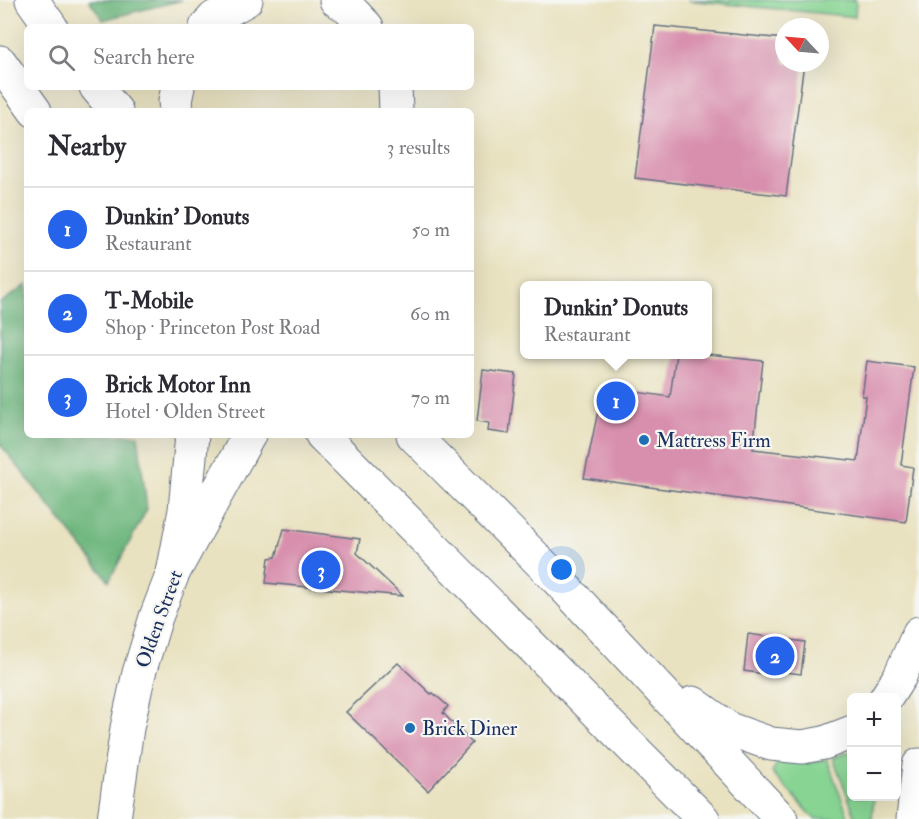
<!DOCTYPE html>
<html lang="en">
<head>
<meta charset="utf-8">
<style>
	:root { --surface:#fff; --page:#f7f7f7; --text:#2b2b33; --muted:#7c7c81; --line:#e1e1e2; --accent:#2563eb }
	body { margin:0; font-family:"IM FELL Double Pica",serif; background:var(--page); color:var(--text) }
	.controls { position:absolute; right:18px; bottom:18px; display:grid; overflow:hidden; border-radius:9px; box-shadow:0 6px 24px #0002 }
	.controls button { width:54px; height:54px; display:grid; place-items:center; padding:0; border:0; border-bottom:2px solid var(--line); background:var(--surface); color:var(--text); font:30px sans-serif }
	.compass { position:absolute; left:775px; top:18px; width:54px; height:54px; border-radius:50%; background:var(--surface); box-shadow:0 6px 24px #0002; rotate:296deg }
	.you { position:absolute; left:562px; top:570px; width:21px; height:21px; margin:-15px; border:4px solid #fff; border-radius:50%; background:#1a73e8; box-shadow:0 0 0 9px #1a73e833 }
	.badge { display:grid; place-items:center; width:39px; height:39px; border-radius:50%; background:var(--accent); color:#fff; font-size:20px; font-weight:700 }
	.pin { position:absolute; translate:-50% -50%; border:3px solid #fff; box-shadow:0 2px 6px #0006 }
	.popup { position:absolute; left:520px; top:281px; width:192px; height:78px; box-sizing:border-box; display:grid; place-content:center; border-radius:9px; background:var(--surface); filter:drop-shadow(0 2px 4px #0005); font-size:20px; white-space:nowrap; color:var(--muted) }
	.popup b { font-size:22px; color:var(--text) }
	.popup::after { content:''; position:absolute; left:50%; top:100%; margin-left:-12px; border:12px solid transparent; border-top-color:var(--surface) }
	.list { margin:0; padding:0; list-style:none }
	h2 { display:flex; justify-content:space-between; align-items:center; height:78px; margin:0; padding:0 24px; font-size:26px }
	h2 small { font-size:20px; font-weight:400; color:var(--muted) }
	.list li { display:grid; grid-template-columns:39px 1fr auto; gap:18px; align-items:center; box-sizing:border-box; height:84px; padding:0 24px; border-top:2px solid var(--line) }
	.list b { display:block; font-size:22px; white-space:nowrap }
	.list p { margin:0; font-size:20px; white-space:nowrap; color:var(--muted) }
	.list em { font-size:20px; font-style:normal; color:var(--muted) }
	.icon { flex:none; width:33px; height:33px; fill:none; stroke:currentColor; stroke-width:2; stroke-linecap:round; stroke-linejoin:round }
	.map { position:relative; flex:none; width:919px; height:819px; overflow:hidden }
	.search { position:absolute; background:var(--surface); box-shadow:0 6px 24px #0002; left:24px; top:24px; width:450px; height:66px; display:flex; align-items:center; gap:15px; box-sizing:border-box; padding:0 21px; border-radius:9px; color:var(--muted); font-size:22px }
	.panel { position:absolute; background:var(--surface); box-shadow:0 6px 24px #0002; left:24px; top:108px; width:450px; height:330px; border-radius:9px }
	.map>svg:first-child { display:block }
</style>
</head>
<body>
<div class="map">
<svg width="919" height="819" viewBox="0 0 919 819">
	<rect width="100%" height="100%" fill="#f6f6f2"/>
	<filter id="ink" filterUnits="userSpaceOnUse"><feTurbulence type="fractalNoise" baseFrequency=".0167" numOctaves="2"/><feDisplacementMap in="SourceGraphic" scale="12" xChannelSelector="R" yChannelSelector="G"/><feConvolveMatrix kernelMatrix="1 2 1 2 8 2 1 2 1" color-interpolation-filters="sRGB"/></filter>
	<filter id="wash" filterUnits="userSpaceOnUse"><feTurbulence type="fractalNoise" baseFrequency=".008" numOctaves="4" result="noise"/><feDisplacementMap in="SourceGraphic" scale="24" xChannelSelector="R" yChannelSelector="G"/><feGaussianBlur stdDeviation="1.35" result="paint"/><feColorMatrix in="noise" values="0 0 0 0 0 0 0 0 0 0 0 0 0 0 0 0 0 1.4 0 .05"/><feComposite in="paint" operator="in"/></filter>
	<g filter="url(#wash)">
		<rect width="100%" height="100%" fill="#e9e2c0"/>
		<g fill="#87d493" stroke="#518278" stroke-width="1.5">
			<polygon points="687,0 856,0 855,17"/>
			<polygon points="851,751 852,796 874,797 872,819 855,819 850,802 833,758"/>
			<polygon points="827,759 849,819 815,819 772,773 778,761 812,762"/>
		</g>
		<g fill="#6db67d" stroke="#44726e" stroke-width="1.5">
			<polygon points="89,0 182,0 103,20"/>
			<polygon points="27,285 27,435 138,435 147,509 109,581 0,444 0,303"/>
		</g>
		<g id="blocks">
			<g fill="#d88fad">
				<polygon points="655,26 784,39 784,63 804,63 786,196 635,178"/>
				<polygon points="676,354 698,354 763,361 753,449 858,461 866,396 862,396 867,361 914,367 901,465 913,467 906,522 584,478 603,387 670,397"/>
				<polygon points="483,370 516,374 509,434 488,431 489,423 477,421"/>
				<polygon points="284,529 360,539 357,553 403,596 266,583 269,558 276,557"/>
				<polygon points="748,634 805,642 801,674 777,671 777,676 744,671"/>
				<polygon points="398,663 431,694 433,693 448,706 443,713 472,743 428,791 346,712"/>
			</g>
		</g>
	</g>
	<g filter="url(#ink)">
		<use href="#blocks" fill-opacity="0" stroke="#636e80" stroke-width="1.5"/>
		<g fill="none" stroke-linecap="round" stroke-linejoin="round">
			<defs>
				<g id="major">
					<polyline points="114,819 127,728 139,673 156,617 173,573 249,435"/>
					<polyline points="913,819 919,765"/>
				</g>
				<g id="highway">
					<polyline points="32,0 51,27"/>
					<polyline points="336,0 348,7 367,27"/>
					<polyline points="206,27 214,18 246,0"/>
					<polyline points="0,62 35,111"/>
					<polyline points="96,87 116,111"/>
					<polyline points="395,87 396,111"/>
					<polyline points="176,111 175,101 178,87"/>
					<polyline points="322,435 703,819"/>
					<polyline points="413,435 554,576 781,819"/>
					<polyline points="173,573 185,510 192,435"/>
					<polyline points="886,698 900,676 919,633"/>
					<polyline points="693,703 729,729 771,744 802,747 824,743 852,732"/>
				</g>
			</defs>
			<use href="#major" stroke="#636e80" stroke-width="35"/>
			<use href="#highway" stroke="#636e80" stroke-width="35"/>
			<use href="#major" stroke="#fff" stroke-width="33"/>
			<use href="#highway" stroke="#fff" stroke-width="33"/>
		</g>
	</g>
	<g fill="#1f6fb2" stroke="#f6f6f2" stroke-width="2">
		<circle cx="644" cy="440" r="6"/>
		<circle cx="410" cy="728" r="6"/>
	</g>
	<g text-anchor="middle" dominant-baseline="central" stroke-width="4.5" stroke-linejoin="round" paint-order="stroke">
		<g font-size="20" fill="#1b2f5e" stroke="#f6f6f2" text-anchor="start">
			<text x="656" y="440">Mattress Firm</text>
			<text x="422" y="728">Brick Diner</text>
		</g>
		<g font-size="20" fill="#1b2f5e" stroke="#f6f6f2">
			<text transform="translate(159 619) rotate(-70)">Olden Street</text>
		</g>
	</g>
</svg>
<div class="controls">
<button>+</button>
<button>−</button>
</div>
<svg class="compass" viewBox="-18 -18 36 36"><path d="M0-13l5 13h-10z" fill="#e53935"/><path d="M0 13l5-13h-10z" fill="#7c7c81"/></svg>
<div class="you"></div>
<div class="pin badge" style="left:616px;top:401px">1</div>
<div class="popup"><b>Dunkin' Donuts</b>Restaurant</div>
<div class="pin badge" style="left:775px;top:656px">2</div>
<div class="pin badge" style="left:321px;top:570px">3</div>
<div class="search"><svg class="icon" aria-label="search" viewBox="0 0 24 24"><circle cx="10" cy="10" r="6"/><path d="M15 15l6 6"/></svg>Search here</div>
<section class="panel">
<h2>Nearby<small>3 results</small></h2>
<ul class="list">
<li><span class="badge">1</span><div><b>Dunkin' Donuts</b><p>Restaurant</p></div><em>50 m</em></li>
<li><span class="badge">2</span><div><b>T-Mobile</b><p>Shop · Princeton Post Road</p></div><em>60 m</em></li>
<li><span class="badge">3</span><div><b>Brick Motor Inn</b><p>Hotel · Olden Street</p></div><em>70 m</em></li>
</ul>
</section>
</div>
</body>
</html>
